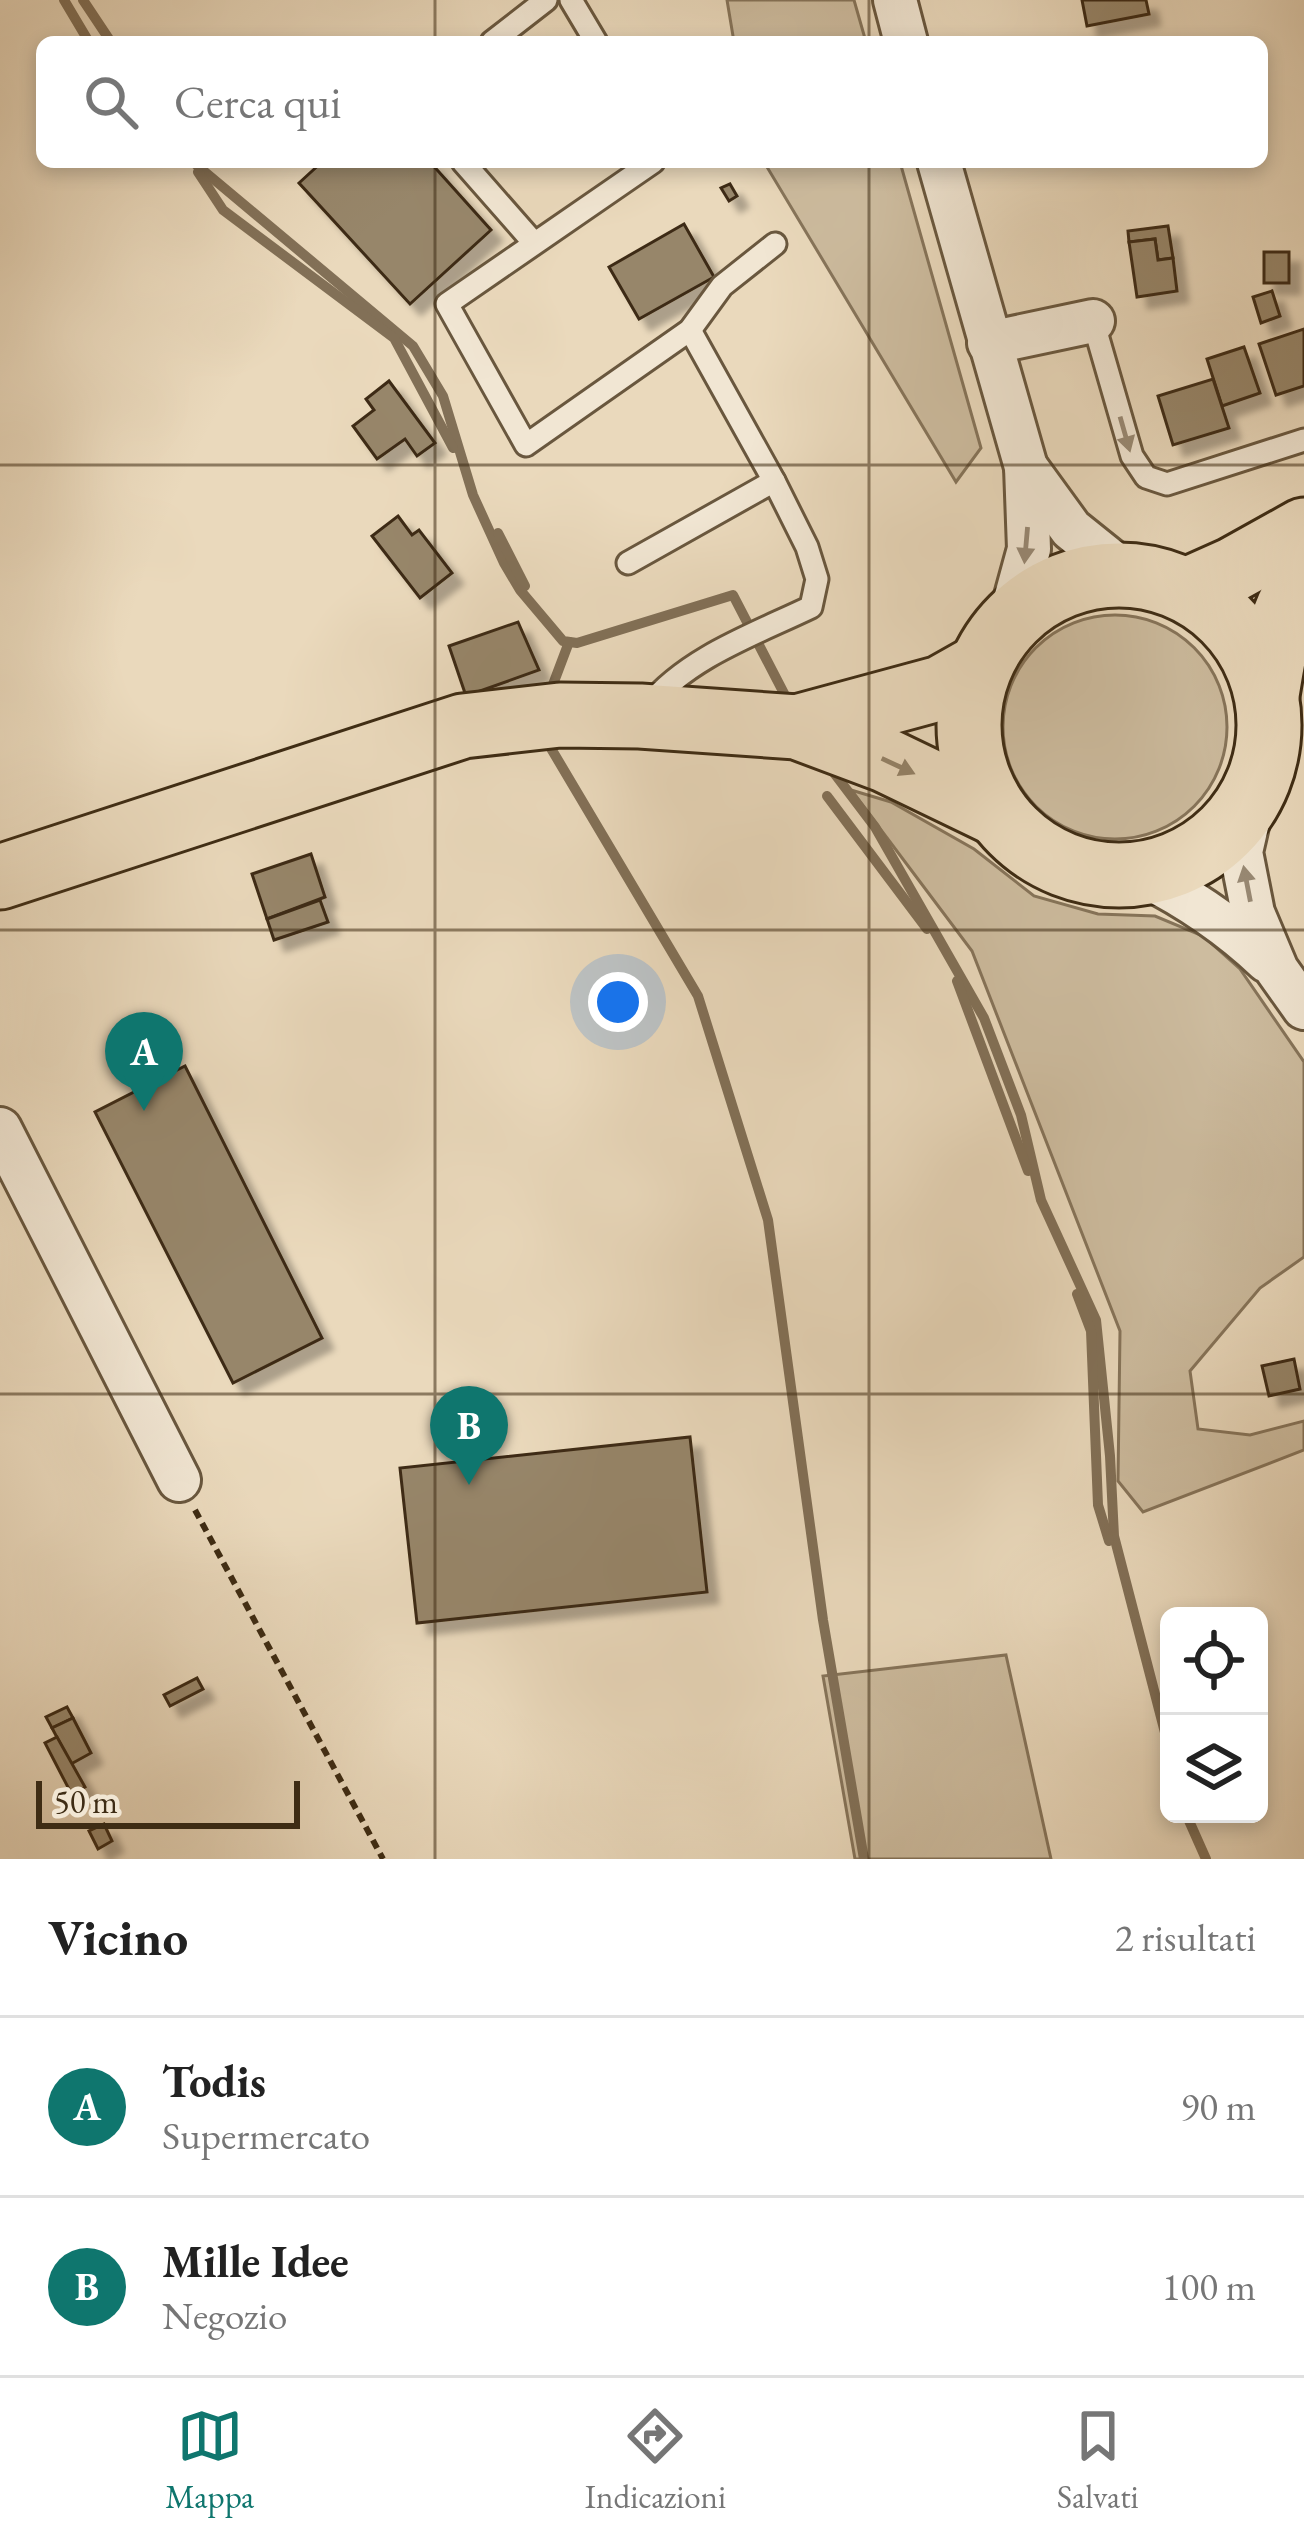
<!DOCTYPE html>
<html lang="it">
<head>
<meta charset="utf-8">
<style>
	:root { --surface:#fff; --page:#f2f2f2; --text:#222; --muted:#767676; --line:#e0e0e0; --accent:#0f766e }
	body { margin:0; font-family:"EB Garamond",serif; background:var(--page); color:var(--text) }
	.controls { position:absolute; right:36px; bottom:36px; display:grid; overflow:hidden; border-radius:18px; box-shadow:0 6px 18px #0003 }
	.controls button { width:108px; height:108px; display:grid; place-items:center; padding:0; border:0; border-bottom:3px solid var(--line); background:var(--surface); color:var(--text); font:60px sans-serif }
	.scale { position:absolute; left:36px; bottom:30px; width:264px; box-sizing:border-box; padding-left:12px; border:6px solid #3e2c14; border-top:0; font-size:33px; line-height:42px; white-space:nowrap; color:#3e2c14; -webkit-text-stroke:9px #f1e6d3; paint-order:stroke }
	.you { position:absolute; left:618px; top:1002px; width:42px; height:42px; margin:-30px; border:9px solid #fff; border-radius:50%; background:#1a73e8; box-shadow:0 0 0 18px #1a73e833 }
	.badge { display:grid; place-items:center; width:78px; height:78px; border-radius:50%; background:var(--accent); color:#fff; font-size:39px; font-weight:700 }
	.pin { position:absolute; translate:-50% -99px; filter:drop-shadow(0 3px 6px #0008) }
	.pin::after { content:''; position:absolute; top:63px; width:42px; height:36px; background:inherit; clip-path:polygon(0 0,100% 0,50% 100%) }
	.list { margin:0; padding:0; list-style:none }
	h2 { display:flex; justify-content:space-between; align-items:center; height:156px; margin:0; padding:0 48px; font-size:51px }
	h2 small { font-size:39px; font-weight:400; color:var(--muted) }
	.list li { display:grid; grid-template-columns:78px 1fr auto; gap:36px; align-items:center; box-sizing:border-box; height:180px; padding:0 48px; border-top:3px solid var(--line) }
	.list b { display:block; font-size:45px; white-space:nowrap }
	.list p { margin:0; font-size:39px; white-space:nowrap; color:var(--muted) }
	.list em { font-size:39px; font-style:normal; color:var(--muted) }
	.icon { flex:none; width:66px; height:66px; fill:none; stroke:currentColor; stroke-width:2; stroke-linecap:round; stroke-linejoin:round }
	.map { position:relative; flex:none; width:1304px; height:1859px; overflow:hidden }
	.search { position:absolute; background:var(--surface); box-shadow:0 6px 18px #0003; left:36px; right:36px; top:36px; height:132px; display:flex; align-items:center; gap:30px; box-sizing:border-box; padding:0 42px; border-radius:18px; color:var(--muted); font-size:45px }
	.sheet { height:516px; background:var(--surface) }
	nav { display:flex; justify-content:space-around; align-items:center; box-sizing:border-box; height:168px; border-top:3px solid var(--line); background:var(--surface); font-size:33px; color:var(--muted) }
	nav a { display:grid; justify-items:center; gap:6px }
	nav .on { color:var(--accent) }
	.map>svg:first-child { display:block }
</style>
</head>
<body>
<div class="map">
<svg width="1304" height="1859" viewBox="0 0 1304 1859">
	<defs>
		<filter id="shadow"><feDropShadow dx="11" dy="11" stdDeviation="3" flood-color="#0004"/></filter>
	</defs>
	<rect width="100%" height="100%" fill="#ead9bc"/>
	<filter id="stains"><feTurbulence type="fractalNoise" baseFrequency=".00167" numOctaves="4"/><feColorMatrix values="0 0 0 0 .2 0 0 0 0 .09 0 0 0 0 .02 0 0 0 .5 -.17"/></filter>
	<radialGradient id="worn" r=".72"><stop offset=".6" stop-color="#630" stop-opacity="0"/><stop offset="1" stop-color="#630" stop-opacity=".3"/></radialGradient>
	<g fill="#cdbc9f" stroke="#86745a" stroke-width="3">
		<polygon points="727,0 854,0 866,42 734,42"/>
		<polygon points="764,162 900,162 981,448 956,482"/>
		<circle cx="1115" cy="727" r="112"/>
		<polygon points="851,790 891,802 974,849 1034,896 1098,914 1155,916 1203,936 1240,969 1304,1062 1304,1257 1260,1288 1190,1371 1198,1429 1250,1435 1304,1421 1304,1450 1143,1512 1118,1481 1120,1331 972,951"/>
		<polygon points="1006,1655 1051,1859 855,1859 823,1676"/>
	</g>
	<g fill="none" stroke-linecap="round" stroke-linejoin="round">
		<g stroke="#827057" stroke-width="10">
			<polyline points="64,0 89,42"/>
			<polyline points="83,0 111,42"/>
			<polyline points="193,162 413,346 443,396 473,495 504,563 520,590 563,641 577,643 733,595 789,703"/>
			<polyline points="198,172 223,210 394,338 453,448"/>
			<polyline points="498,533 525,586"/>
			<polyline points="549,695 569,642"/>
			<polyline points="546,740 698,996 768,1220 823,1620 864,1859"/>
			<polyline points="828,765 875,827 984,1018 1021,1115 1041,1200 1096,1320 1110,1456 1114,1536 1169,1748"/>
			<polyline points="827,796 927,929"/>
			<polyline points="957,981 1028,1171"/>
			<polyline points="1077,1294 1091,1331 1098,1505 1109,1541"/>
			<polyline points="1186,1814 1206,1859"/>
		</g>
	</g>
	<g fill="#97866b" stroke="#3e2c14" stroke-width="3" filter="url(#shadow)">
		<polygon points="1082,0 1146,0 1149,14 1087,26"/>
		<polygon points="322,162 430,162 491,230 410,304 299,183"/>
		<polygon points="730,184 737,196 729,201 721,188"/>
		<polygon points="684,224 714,277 639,319 609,267"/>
		<polygon points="1168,226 1173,258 1158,260 1155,239 1129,242 1128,231"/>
		<polygon points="1155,239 1158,260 1173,258 1177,291 1137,297 1129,242"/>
		<rect x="1264" y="252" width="25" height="31"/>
		<polygon points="1272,291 1280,316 1261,323 1253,297"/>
		<polygon points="1304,329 1304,386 1276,395 1259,344"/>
		<polygon points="1244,347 1260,393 1222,406 1207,359"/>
		<polygon points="1213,379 1229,428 1173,445 1158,396"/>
		<polygon points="389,381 435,443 417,456 405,439 377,459 353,426 374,410 366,399"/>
		<polygon points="398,516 412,535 419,530 452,573 420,598 372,536"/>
		<polygon points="518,622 539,670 466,696 449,646"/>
		<polygon points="311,854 325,897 267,919 252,874"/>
		<polygon points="320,900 328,922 274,940 267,919"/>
		<polygon points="185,1066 322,1338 233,1383 95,1112"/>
		<polygon points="1294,1359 1300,1389 1269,1396 1262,1366"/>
		<polygon points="690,1437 707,1592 417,1623 400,1468"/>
		<polygon points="197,1678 203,1689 170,1706 164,1695"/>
		<polygon points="67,1707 73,1718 52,1728 46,1717"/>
		<polygon points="73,1718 91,1753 71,1764 52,1728"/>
		<polygon points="57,1737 85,1787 72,1795 45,1743"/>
		<polygon points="104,1824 112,1841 98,1849 89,1831"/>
	</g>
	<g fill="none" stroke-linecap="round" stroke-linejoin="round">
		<defs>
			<g id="lane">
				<polyline points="571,0 596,42"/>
				<polyline points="492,42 546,0"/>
				<polyline points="463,162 534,243"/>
				<polyline points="653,162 447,304 526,445 690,330 722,286 775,244"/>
				<polyline points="1093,321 1132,456 1146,477 1167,484 1304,440"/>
				<polyline points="628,563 774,481"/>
				<path d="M648 706C688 657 755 634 811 607L817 579 807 547 774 481 690 330"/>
			</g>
			<g id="street">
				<polyline points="895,0 906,42"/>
				<polyline points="939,162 1026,467 1029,549 1009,622"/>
				<polyline points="989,343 1093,321"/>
				<polyline points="1026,467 1071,529 1127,574"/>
				<polyline points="1254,795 1241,852 1253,913 1277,970 1304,1008"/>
				<path d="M1143 875C1189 898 1230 926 1267 961"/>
				<polyline points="0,1129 179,1480"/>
			</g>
			<g id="primary">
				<circle cx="1119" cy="725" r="150"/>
				<polyline points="1187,590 1234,569 1304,530"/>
				<path d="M1267 695C1274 654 1278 614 1304 580"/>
				<polyline points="797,727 941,688 980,666"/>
				<polyline points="0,877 463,726 560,715 640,716 797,727 885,760 997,814"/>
			</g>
		</defs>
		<use href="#lane" stroke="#69573e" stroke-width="27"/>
		<use href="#street" stroke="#69573e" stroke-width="48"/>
		<use href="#primary" stroke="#3e2c14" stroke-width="69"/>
		<polyline stroke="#3e2c14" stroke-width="6" stroke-dasharray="9 6" stroke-linecap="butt" points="195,1510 383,1859"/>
		<use href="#lane" stroke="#f1e6d3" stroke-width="21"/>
		<use href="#street" stroke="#f1e6d3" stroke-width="42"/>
		<use href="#primary" stroke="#ead9bc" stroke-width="63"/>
	</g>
	<defs><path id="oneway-solid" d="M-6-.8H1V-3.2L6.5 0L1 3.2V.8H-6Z" transform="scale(3)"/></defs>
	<g fill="#988974">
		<use href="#oneway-solid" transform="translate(1125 434) rotate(74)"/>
		<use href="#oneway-solid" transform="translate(1026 545) rotate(95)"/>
		<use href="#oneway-solid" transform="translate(1247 884) rotate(-101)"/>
	</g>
	<use fill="#948268" href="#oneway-solid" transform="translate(898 766) rotate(25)"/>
	<path fill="none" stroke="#3e2c14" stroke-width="3" stroke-opacity="0.55" d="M435 0V42M869 0V42M435 162V1859M869 162V1859M0 465H1304M0 930H1304M0 1394H1304"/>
	<rect width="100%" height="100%" filter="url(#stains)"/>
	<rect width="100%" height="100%" fill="url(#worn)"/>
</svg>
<div class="controls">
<button><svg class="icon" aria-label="locate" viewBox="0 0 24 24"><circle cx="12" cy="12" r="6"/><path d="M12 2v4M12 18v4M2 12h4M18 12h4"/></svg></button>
<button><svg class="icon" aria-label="layers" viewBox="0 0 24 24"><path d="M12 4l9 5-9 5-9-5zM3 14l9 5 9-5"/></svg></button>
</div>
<div class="scale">50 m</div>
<div class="you"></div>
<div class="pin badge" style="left:144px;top:1111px">A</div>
<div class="pin badge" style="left:469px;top:1485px">B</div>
<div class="search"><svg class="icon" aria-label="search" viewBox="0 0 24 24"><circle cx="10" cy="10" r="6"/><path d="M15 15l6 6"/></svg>Cerca qui</div>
</div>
<section class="sheet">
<h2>Vicino<small>2 risultati</small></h2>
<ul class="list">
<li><span class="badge">A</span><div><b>Todis</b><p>Supermercato</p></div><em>90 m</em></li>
<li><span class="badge">B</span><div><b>Mille Idee</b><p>Negozio</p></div><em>100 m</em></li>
</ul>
</section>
<nav>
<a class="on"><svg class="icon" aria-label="map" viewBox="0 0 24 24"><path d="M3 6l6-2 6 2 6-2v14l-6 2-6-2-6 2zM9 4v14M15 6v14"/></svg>Mappa</a>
<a><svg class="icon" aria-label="directions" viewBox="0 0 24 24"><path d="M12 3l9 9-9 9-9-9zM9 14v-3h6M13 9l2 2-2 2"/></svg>Indicazioni</a>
<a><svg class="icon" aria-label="saved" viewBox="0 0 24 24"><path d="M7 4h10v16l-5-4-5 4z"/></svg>Salvati</a>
</nav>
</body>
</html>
